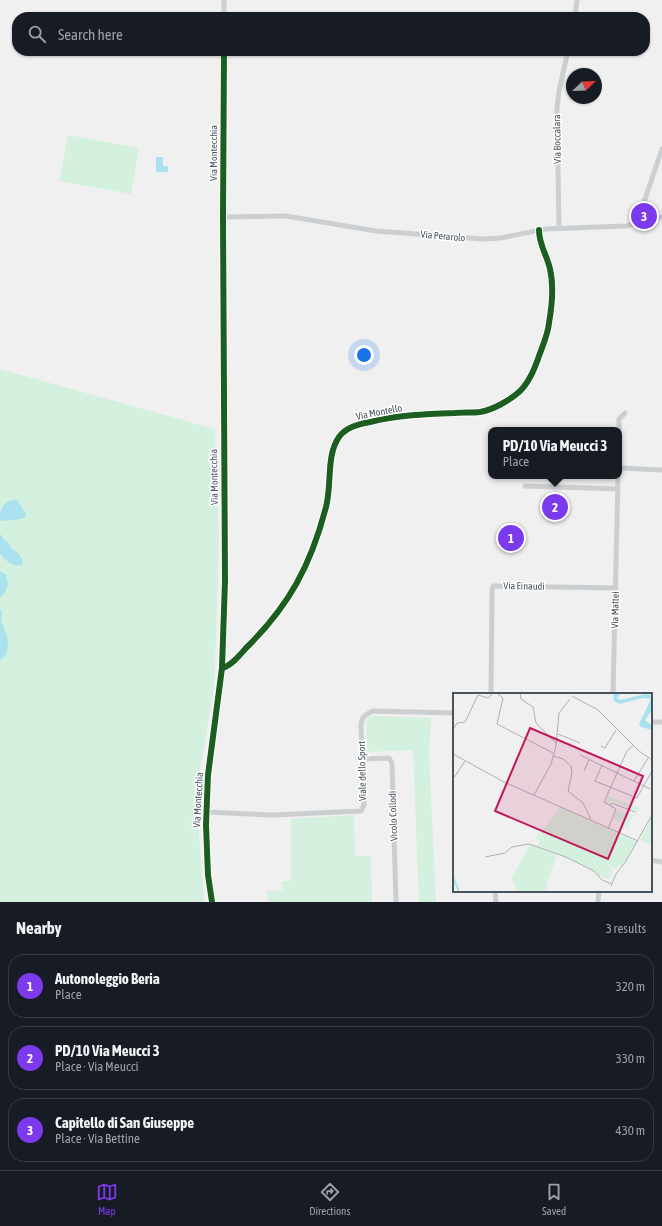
<!DOCTYPE html>
<html lang="en">
<head>
<meta charset="utf-8">
<style>
	:root { --surface:#171b24; --page:#242831; --text:#f1f3f6; --muted:#9ea1a6; --line:#363941; --accent:#7c3aed }
	body { margin:0; font-family:"Asap Condensed",sans-serif; background:var(--page); color:var(--text) }
	.compass { position:absolute; left:566px; top:68px; width:36px; height:36px; border-radius:50%; background:var(--surface); box-shadow:0 1px 3px #0004; rotate:67deg }
	.you { position:absolute; left:364px; top:355px; width:14px; height:14px; margin:-10px; border:3px solid #fff; border-radius:50%; background:#1a73e8; box-shadow:0 0 0 6px #1a73e833 }
	.badge { display:grid; place-items:center; width:26px; height:26px; border-radius:50%; background:var(--accent); color:#fff; font-size:13px; font-weight:700 }
	.pin { position:absolute; translate:-50% -50%; border:2px solid #fff; box-shadow:0 1px 4px #0006 }
	.popup { position:absolute; left:488px; top:427px; width:134px; height:52px; box-sizing:border-box; display:grid; place-content:center; border-radius:8px; background:var(--surface); filter:drop-shadow(0 1px 3px #0005); font-size:13px; white-space:nowrap; color:var(--muted) }
	.popup b { font-size:15px; color:var(--text) }
	.popup::after { content:''; position:absolute; left:50%; top:100%; margin-left:-8px; border:8px solid transparent; border-top-color:var(--surface) }
	.list { margin:0; padding:0; list-style:none }
	h2 { display:flex; justify-content:space-between; align-items:center; height:52px; margin:0; padding:0 16px; font-size:17px }
	h2 small { font-size:13px; font-weight:400; color:var(--muted) }
	.list li { display:grid; grid-template-columns:26px 1fr auto; gap:12px; align-items:center; box-sizing:border-box; height:64px; margin:0 8px 8px; padding:0 8px; border:1px solid var(--line); border-radius:16px }
	.list b { display:block; font-size:15px; white-space:nowrap }
	.list p { margin:0; font-size:13px; white-space:nowrap; color:var(--muted) }
	.list em { font-size:13px; font-style:normal; color:var(--muted) }
	.icon { flex:none; width:22px; height:22px; fill:none; stroke:currentColor; stroke-width:2; stroke-linecap:round; stroke-linejoin:round }
	.map { position:relative; flex:none; width:662px; height:902px; overflow:hidden }
	.search { position:absolute; background:var(--surface); box-shadow:0 1px 3px #0004; left:12px; right:12px; top:12px; height:44px; display:flex; align-items:center; gap:10px; box-sizing:border-box; padding:0 14px; border-radius:16px; color:var(--muted); font-size:15px }
	.sheet { height:268px; background:var(--surface) }
	nav { display:flex; justify-content:space-around; align-items:center; box-sizing:border-box; height:56px; border-top:1px solid var(--line); background:var(--surface); font-size:11px; color:var(--muted) }
	nav a { display:grid; justify-items:center; gap:2px }
	nav .on { color:var(--accent) }
	.map>svg:first-child { display:block }
</style>
</head>
<body>
<div class="map">
<svg width="662" height="902" viewBox="0 0 662 902">
	<rect width="100%" height="100%" fill="#f1f0f0"/>
	<g fill="#d4f0de">
		<polygon points="68,135 139,148 131,194 59,181"/>
		<polygon points="0,369 215,429 219,540 215,670 213,694 200,771 198,819 204,902 0,902"/>
		<polygon points="373,716 431,718 429,754 436,902 419,902 413,750 367,752 366,723 368,718"/>
		<polygon points="354,815 355,856 371,856 372,902 268,902 267,891 282,890 282,881 291,881 291,819"/>
	</g>
	<g fill="#a9e2ee">
		<polygon points="156,157 163,157 163,166 168,166 168,172 156,172"/>
		<path d="M12 500H17L26 514 25 517 21 519 0 521C0 509 1 504 12 500Z"/>
		<path d="M0 534 5 541 8 542 11 548 19 554 23 562 22 565C13 568 6 560 0 554Z"/>
		<polygon points="0,571 7,575 6,579 9,583 5,592 1,597 0,596"/>
		<polygon points="0,609 2,612 1,621 7,635 8,644 7,653 0,661"/>
	</g>
	<g fill="none" stroke-linecap="round" stroke-linejoin="round">
		<g stroke="#cccfd1" stroke-width="5">
			<polyline points="224,17 224,0"/>
			<polyline points="575,17 577,0"/>
			<polyline points="223,217 286,216 376,231 483,239 501,238 545,229 626,226 662,217"/>
			<polyline points="639,223 641,211 662,149"/>
			<polyline points="559,228 557,108 559,91 568,51"/>
			<polyline points="619,430 619,419 625,413"/>
			<polyline points="619,468 662,470"/>
			<polyline points="525,486 618,489"/>
			<path d="M222 668C231 666 240 655 246 648 289 606 311 565 326 507 332 485 326 455 339 437 346 427 359 424 370 422 397 415 426 414 455 413 463 412 472 413 480 412 493 410 510 400 519 392 529 383 535 368 539 356 543 345 548 334 549 323 552 306 554 286 550 269 547 255 539 245 539 230"/>
			<polyline points="491,694 492,590 493,586 616,588"/>
			<polyline points="613,694 618,476"/>
			<polyline points="651,722 662,722"/>
			<polyline points="363,759 389,758 392,763 396,902"/>
			<path d="M206 812 273 815 361 811 364 805V795L361 726C361 717 366 714 373 711L454 713"/>
			<polyline points="651,860 662,862"/>
			<polyline points="495,891 496,902"/>
			<polyline points="212,902 208,875 206,825 208,775 222,668 225,581 223,217 224,51"/>
			<polyline points="598,902 599,891"/>
		</g>
		<defs>
			<g id="cycleway">
				<path d="M222 668C231 666 240 655 246 648 289 606 311 565 326 507 332 485 326 455 339 437 346 427 359 424 370 422 397 415 426 414 455 413 463 412 472 413 480 412 493 410 510 400 519 392 529 383 535 368 539 356 543 345 548 334 549 323 552 306 554 286 550 269 547 255 539 245 539 230"/>
				<polyline points="212,902 208,875 206,825 208,775 222,668 225,581 223,217 224,51"/>
			</g>
		</defs>
		<use href="#cycleway" stroke="#fff" stroke-width="8"/>
		<use href="#cycleway" stroke="#1b5e20" stroke-width="6"/>
	</g>
	<g text-anchor="middle" dominant-baseline="central" stroke-width="3" stroke-linejoin="round" paint-order="stroke">
		<g font-size="10" fill="#47535d" stroke="#fff">
			<text transform="translate(557 139) rotate(-91)">Via Boccalara</text>
			<text transform="translate(213 153) rotate(-90)">Via Montecchia</text>
			<text transform="translate(443 236) rotate(5)">Via Perarolo</text>
			<text transform="translate(379 412) rotate(-11)">Via Montello</text>
			<text transform="translate(214 477) rotate(-91)">Via Montecchia</text>
			<text transform="translate(524 586) rotate(1)">Via Einaudi</text>
			<text transform="translate(615 610) rotate(-89)">Via Mattei</text>
			<text transform="translate(362 771) rotate(-91)">Viale dello Sport</text>
			<text transform="translate(198 800) rotate(-87)">Via Montecchia</text>
			<text transform="translate(393 816) rotate(-92)">Vicolo Collodi</text>
		</g>
	</g>
	<g transform="translate(453 693)">
		<rect width="199" height="199" fill="#f1f0f0"/>
		<path d="M155 103 187 115 182 122 178 125 175 135 160 125 163 117 180 122 183 118 158 107 156 112 152 111ZM107 114 184 149 169 173 166 171 163 176 153 170 160 178 155 186 148 183 146 185 144 180 130 172 84 153 87 148 83 145ZM199 124V150L197 151 187 147ZM77 152 104 162 93 192 95 193 93 199H64L59 184Z" fill="#d4f0de"/>
		<path d="M160 0H168L164 5 168 7 192 1 199 2V17L192 27 199 33V37L188 34 186 31 198 6 190 5 167 11 161 8Z" fill="#a9e2ee"/>
		<path fill="none" stroke="#a9e2ee" stroke-width="2" d="M0 184 6 199"/>
		<path fill="none" stroke="#adb1b5" stroke-width="1" d="M44 0 50 5 44 31 100 60M67 0 68 6 80 14 83 30 103 50M119 3 145 17 186 58 199 67M0 37 4 30 12 29 25 2 35 5 40 0M105 41 127 50M148 53 152 55 163 37M0 61 51 89 185 148M127 62 197 96M100 63 110 66 118 73 119 80 115 98 130 110 138 126M149 72 142 88 184 105 199 78M131 78 136 67M0 86 12 68M181 88 195 65M81 102 98 71 103 53 106 20 117 6M157 113 159 110 182 119M155 136 163 116 151 109 174 58 181 52M32 164 52 160 59 154 76 151 113 164 141 178 149 187 159 191M158 193 163 181 173 168 199 122"/>
		<path fill="#c2185b" fill-opacity="0.15" stroke="#c2185b" stroke-width="2" d="M77 35 190 83 155 166 42 118Z"/>
		<rect width="199" height="199" fill="none" stroke="#47535d" stroke-width="2"/>
	</g>
</svg>
<svg class="compass" viewBox="-18 -18 36 36"><path d="M0-13l5 13h-10z" fill="#e53935"/><path d="M0 13l5-13h-10z" fill="#9ea1a6"/></svg>
<div class="you"></div>
<div class="pin badge" style="left:511px;top:538px">1</div>
<div class="pin badge" style="left:555px;top:507px">2</div>
<div class="popup"><b>PD/10 Via Meucci 3</b>Place</div>
<div class="pin badge" style="left:644px;top:216px">3</div>
<div class="search"><svg class="icon" aria-label="search" viewBox="0 0 24 24"><circle cx="10" cy="10" r="6"/><path d="M15 15l6 6"/></svg>Search here</div>
</div>
<section class="sheet">
<h2>Nearby<small>3 results</small></h2>
<ul class="list">
<li><span class="badge">1</span><div><b>Autonoleggio Beria</b><p>Place</p></div><em>320 m</em></li>
<li><span class="badge">2</span><div><b>PD/10 Via Meucci 3</b><p>Place · Via Meucci</p></div><em>330 m</em></li>
<li><span class="badge">3</span><div><b>Capitello di San Giuseppe</b><p>Place · Via Bettine</p></div><em>430 m</em></li>
</ul>
</section>
<nav>
<a class="on"><svg class="icon" aria-label="map" viewBox="0 0 24 24"><path d="M3 6l6-2 6 2 6-2v14l-6 2-6-2-6 2zM9 4v14M15 6v14"/></svg>Map</a>
<a><svg class="icon" aria-label="directions" viewBox="0 0 24 24"><path d="M12 3l9 9-9 9-9-9zM9 14v-3h6M13 9l2 2-2 2"/></svg>Directions</a>
<a><svg class="icon" aria-label="saved" viewBox="0 0 24 24"><path d="M7 4h10v16l-5-4-5 4z"/></svg>Saved</a>
</nav>
</body>
</html>
